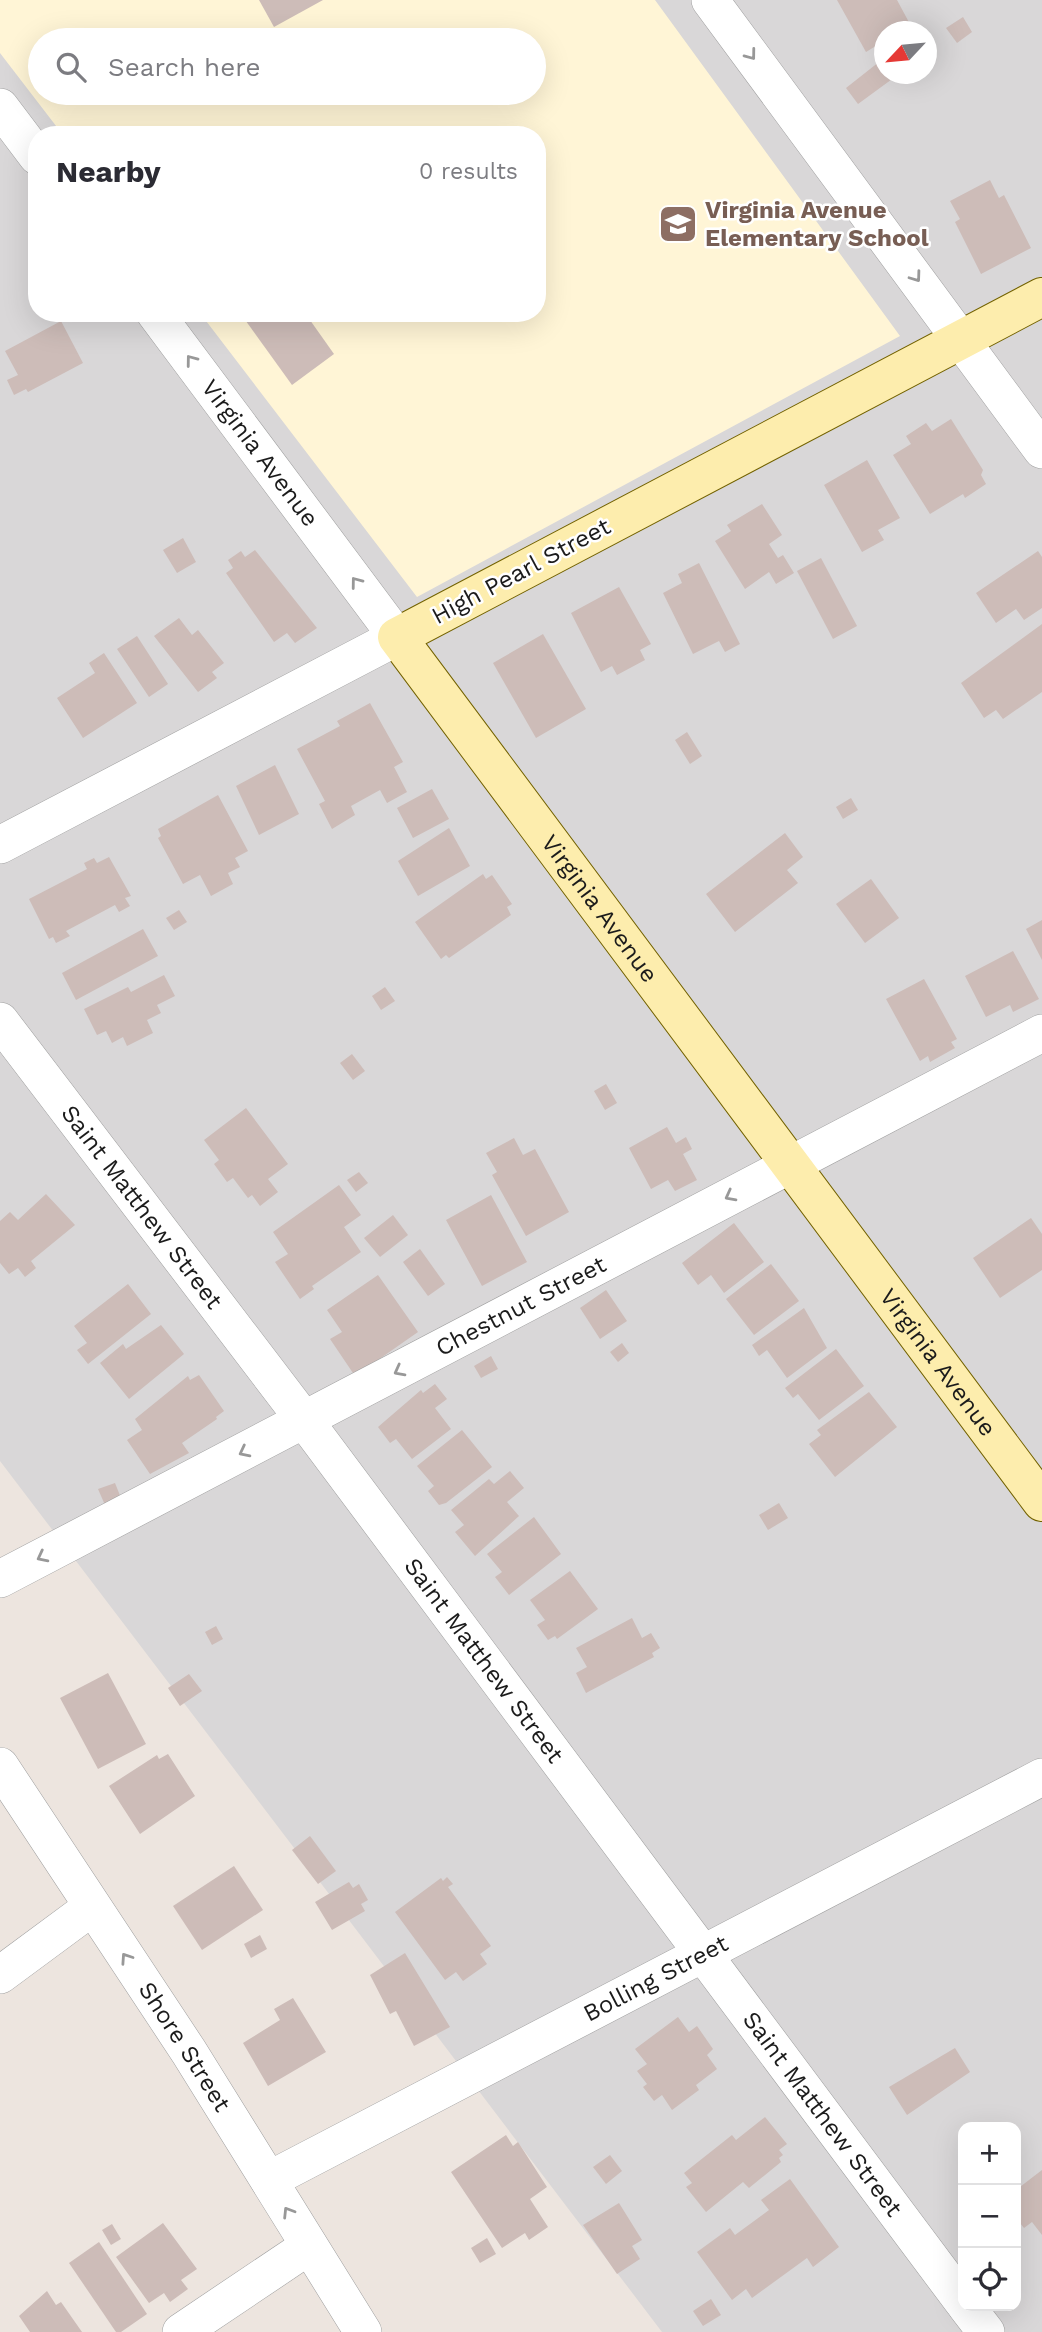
<!DOCTYPE html>
<html lang="en">
<head>
<meta charset="utf-8">
<style>
	:root { --surface:#fff; --page:#f7f7f7; --text:#2b2b33; --muted:#7c7c81; --line:#e1e1e2 }
	body { margin:0; font-family:"Work Sans",sans-serif; background:var(--page); color:var(--text) }
	.controls { position:absolute; right:21px; bottom:21px; display:grid; overflow:hidden; border-radius:14px; box-shadow:0 7px 28px #0002 }
	.controls button { width:63px; height:63px; display:grid; place-items:center; padding:0; border:0; border-bottom:2px solid var(--line); background:var(--surface); color:var(--text); font:35px sans-serif }
	.compass { position:absolute; left:874px; top:21px; width:63px; height:63px; border-radius:50%; background:var(--surface); box-shadow:0 7px 28px #0002; rotate:244deg }
	.list { margin:0; padding:0; list-style:none }
	h2 { display:flex; justify-content:space-between; align-items:center; height:91px; margin:0; padding:0 28px; font-size:30px }
	h2 small { font-size:23px; font-weight:400; color:var(--muted) }
	.icon { flex:none; width:38px; height:38px; fill:none; stroke:currentColor; stroke-width:2; stroke-linecap:round; stroke-linejoin:round }
	.map { position:relative; flex:none; width:1042px; height:2332px; overflow:hidden }
	.search { position:absolute; background:var(--surface); box-shadow:0 7px 28px #0002; left:28px; top:28px; width:518px; height:77px; display:flex; align-items:center; gap:18px; box-sizing:border-box; padding:0 24px; border-radius:38px; color:var(--muted); font-size:26px }
	.panel { position:absolute; background:var(--surface); box-shadow:0 7px 28px #0002; left:28px; top:126px; width:518px; height:196px; border-radius:28px }
	.map>svg:first-child { display:block }
</style>
</head>
<body>
<div class="map">
<svg width="1042" height="2332" viewBox="0 0 1042 2332">
	<rect width="100%" height="100%" fill="#ede5df"/>
	<path fill="#d9d7d8" fill-rule="evenodd" d="M0 0H1042V2332H662L0 1461ZM884 32H926V74H884ZM40 40H534V93H40ZM37 135H537V313H37ZM963 2127H1016V2306H963Z"/>
	<path fill="#fff5d6" fill-rule="evenodd" d="M0 0H655L900 336 417 597 200 313H537V135H63L0 53ZM40 40H534V93H40Z"/>
	<g fill="#cdbcb8">
		<polygon points="259,0 323,0 274,27"/>
		<polygon points="837,0 897,0 911,26 901,32 884,32 884,41 866,52"/>
		<polygon points="963,17 972,32 957,43 946,28"/>
		<polygon points="884,58 884,74 899,74 858,104 846,88"/>
		<polygon points="990,180 999,198 1004,195 1031,248 981,274 955,222 960,219 950,201"/>
		<polygon points="249,313 305,313 334,354 292,385 243,317"/>
		<polygon points="61,321 83,363 28,392 26,389 14,395 7,380 18,375 5,351"/>
		<polygon points="951,419 983,470 981,475 986,484 965,498 963,494 930,514 893,455 911,444 906,436 926,423 932,431"/>
		<polygon points="867,460 900,518 878,530 884,540 862,552 824,485"/>
		<polygon points="762,504 782,535 769,544 778,558 783,555 794,573 776,584 769,572 745,589 715,541 731,531 727,525"/>
		<polygon points="183,538 196,562 177,573 163,550"/>
		<polygon points="255,550 317,628 295,643 287,633 274,642 226,573 233,568 228,560 241,551 245,557"/>
		<polygon points="1038,551 1042,557 1042,608 1024,620 1016,609 996,623 976,593"/>
		<polygon points="821,558 857,626 833,639 797,571"/>
		<polygon points="699,563 740,644 725,652 719,641 693,654 663,593 682,583 678,574"/>
		<polygon points="619,587 651,644 640,650 645,660 617,675 612,666 601,672 571,613"/>
		<polygon points="179,618 192,635 198,630 224,663 212,672 217,678 198,692 154,636"/>
		<polygon points="1042,624 1042,692 1003,719 996,710 984,718 961,683"/>
		<polygon points="543,634 586,709 536,738 493,663"/>
		<polygon points="137,636 168,684 149,697 117,649"/>
		<polygon points="104,653 137,703 83,738 57,698 95,673 89,663"/>
		<polygon points="370,703 403,762 394,767 407,792 387,803 380,790 351,806 355,815 332,829 319,804 325,801 297,749 340,726 337,721"/>
		<polygon points="687,732 702,756 690,764 675,740"/>
		<polygon points="275,765 299,814 259,835 236,786"/>
		<polygon points="432,789 449,819 413,838 397,808"/>
		<polygon points="218,795 248,851 235,858 240,867 228,873 233,884 211,896 200,875 183,884 158,838 161,836 158,829"/>
		<polygon points="851,798 858,810 843,819 836,807"/>
		<polygon points="449,828 470,866 418,896 398,861"/>
		<polygon points="785,833 803,857 787,870 798,883 735,932 706,894"/>
		<polygon points="109,857 131,896 125,898 130,906 119,912 115,905 66,931 70,936 56,943 53,937 49,939 29,899 87,869 84,863 94,858 97,863"/>
		<polygon points="483,874 486,879 492,875 512,904 507,907 511,915 449,958 446,955 441,959 415,922"/>
		<polygon points="871,879 899,918 865,943 836,904"/>
		<polygon points="179,910 187,922 174,930 166,918"/>
		<polygon points="1042,920 1042,960 1026,929"/>
		<polygon points="143,929 158,956 76,1000 62,973"/>
		<polygon points="1013,951 1039,999 1013,1012 1010,1005 986,1017 965,976"/>
		<polygon points="164,975 175,996 157,1005 161,1013 147,1020 153,1033 127,1046 123,1037 112,1043 106,1031 97,1035 84,1009 128,987 131,992"/>
		<polygon points="924,979 957,1039 951,1042 955,1048 930,1062 928,1056 920,1061 886,999"/>
		<polygon points="385,987 395,1001 381,1010 372,996"/>
		<polygon points="352,1054 365,1071 353,1080 340,1063"/>
		<polygon points="606,1084 617,1103 605,1110 594,1091"/>
		<polygon points="246,1108 288,1164 268,1179 278,1192 260,1206 252,1195 248,1198 233,1178 227,1182 214,1164 219,1160 204,1140"/>
		<polygon points="667,1127 676,1143 686,1137 692,1149 683,1154 697,1180 675,1191 668,1180 651,1189 629,1148"/>
		<polygon points="514,1138 523,1155 535,1149 569,1212 526,1236 492,1175 497,1172 486,1153"/>
		<polygon points="359,1172 368,1183 356,1192 347,1180"/>
		<polygon points="339,1185 361,1215 344,1227 361,1252 312,1286 314,1289 300,1299 275,1262 288,1254 273,1232"/>
		<polygon points="46,1194 75,1225 31,1261 36,1268 25,1277 18,1268 9,1274 0,1263 0,1221 10,1212 18,1220"/>
		<polygon points="491,1195 527,1262 482,1286 446,1220"/>
		<polygon points="393,1215 408,1235 380,1257 364,1238"/>
		<polygon points="1031,1218 1042,1234 1042,1270 1000,1298 973,1258"/>
		<polygon points="734,1223 764,1262 724,1293 711,1275 698,1285 682,1263"/>
		<polygon points="420,1249 445,1284 428,1296 403,1262"/>
		<polygon points="771,1264 799,1301 754,1335 726,1299"/>
		<polygon points="378,1275 418,1332 355,1376 330,1339 342,1332 327,1310"/>
		<polygon points="128,1284 151,1314 88,1364 77,1350 87,1343 74,1326"/>
		<polygon points="606,1290 627,1321 600,1339 580,1308"/>
		<polygon points="804,1308 827,1348 787,1378 767,1350 759,1356 752,1345"/>
		<polygon points="161,1325 184,1354 129,1399 100,1363 123,1344 126,1349"/>
		<polygon points="622,1343 629,1353 618,1362 610,1352"/>
		<polygon points="836,1349 864,1386 819,1420 798,1394 793,1398 785,1388"/>
		<polygon points="491,1356 498,1369 481,1378 474,1366"/>
		<polygon points="199,1375 224,1411 216,1417 217,1419 182,1443 189,1453 150,1474 127,1440 142,1430 135,1419 188,1376 190,1380"/>
		<polygon points="435,1384 447,1399 435,1408 451,1429 412,1459 396,1439 390,1443 378,1427 421,1390 423,1393"/>
		<polygon points="869,1392 897,1427 835,1477 809,1444 821,1435 817,1430"/>
		<polygon points="462,1430 492,1467 446,1503 439,1505 428,1491 434,1486 417,1466"/>
		<polygon points="510,1471 524,1488 507,1502 519,1516 475,1556 455,1532 464,1525 451,1510 489,1479 494,1484"/>
		<polygon points="115,1483 121,1498 105,1505 98,1489"/>
		<polygon points="779,1503 788,1518 768,1530 759,1515"/>
		<polygon points="534,1517 561,1554 509,1595 495,1577 502,1572 487,1554"/>
		<polygon points="570,1571 598,1609 557,1639 555,1636 548,1640 537,1625 545,1620 530,1600"/>
		<polygon points="632,1618 642,1638 651,1633 660,1648 652,1653 654,1657 586,1693 576,1673 587,1667 576,1648"/>
		<polygon points="216,1626 223,1639 212,1645 205,1632"/>
		<polygon points="108,1673 146,1744 98,1769 60,1698"/>
		<polygon points="189,1674 202,1691 180,1706 168,1688"/>
		<polygon points="168,1754 195,1796 140,1834 109,1786 157,1755 159,1759"/>
		<polygon points="310,1836 336,1871 318,1884 292,1850"/>
		<polygon points="234,1866 263,1910 202,1950 173,1906"/>
		<polygon points="447,1877 453,1884 448,1887 491,1946 480,1954 487,1964 463,1981 456,1972 445,1980 395,1912 441,1878 443,1881"/>
		<polygon points="349,1882 353,1888 359,1884 368,1900 361,1904 365,1911 332,1930 315,1902"/>
		<polygon points="260,1935 267,1949 251,1958 244,1944"/>
		<polygon points="405,1953 450,2027 414,2046 396,2011 390,2014 370,1975"/>
		<polygon points="293,1998 326,2052 268,2086 243,2043 280,2020 274,2009"/>
		<polygon points="678,2017 689,2032 697,2026 713,2049 707,2055 717,2069 696,2085 699,2090 672,2110 662,2095 654,2101 643,2087 647,2084 637,2071 647,2064 635,2049"/>
		<polygon points="955,2048 970,2072 907,2115 889,2087"/>
		<polygon points="765,2117 787,2144 779,2150 783,2155 779,2158 781,2162 749,2188 743,2182 706,2212 686,2187 692,2183 684,2173 732,2135 736,2140"/>
		<polygon points="506,2135 513,2146 518,2142 547,2187 530,2199 548,2227 529,2240 525,2233 502,2248 451,2172"/>
		<polygon points="610,2155 622,2171 606,2184 593,2167"/>
		<polygon points="1042,2170 1042,2235 1032,2222 1024,2228 1016,2218 1016,2190"/>
		<polygon points="790,2179 839,2247 813,2267 807,2258 752,2298 746,2289 732,2300 697,2252 730,2228 735,2235 769,2210 761,2200"/>
		<polygon points="619,2203 642,2240 632,2246 640,2259 617,2274 583,2225"/>
		<polygon points="163,2223 197,2269 181,2280 188,2289 170,2302 164,2293 149,2303 116,2257"/>
		<polygon points="112,2224 121,2239 111,2245 102,2230"/>
		<polygon points="487,2238 496,2254 480,2263 471,2248"/>
		<polygon points="99,2242 147,2314 121,2332 116,2332 69,2263"/>
		<polygon points="47,2291 56,2305 61,2302 82,2332 30,2332 19,2316"/>
		<polygon points="711,2299 721,2315 703,2326 693,2311"/>
	</g>
	<g fill="none" stroke-linecap="round" stroke-linejoin="round">
		<defs>
			<g id="street">
				<polyline points="710,0 1042,450"/>
				<polyline points="0,107 37,156"/>
				<polyline points="0,845 397,637 155,313"/>
				<path id="s1" d="M0 1021 305 1421 963 2302"/>
				<path id="s2" d="M0 1579 1042 1033"/>
				<path id="s3" d="M0 1766 189 2052 363 2332"/>
				<polyline points="0,1975 92,1907"/>
				<path id="s4" d="M269 2180 1042 1777"/>
				<polyline points="966,2306 986,2332"/>
				<polyline points="181,2332 309,2246"/>
			</g>
			<g id="secondary">
				<path id="s5" d="M1042 297 397 637 1042 1502"/>
			</g>
		</defs>
		<use href="#street" stroke="#9f9f9f" stroke-width="38"/>
		<use href="#secondary" stroke="#736200" stroke-width="40"/>
		<use href="#street" stroke="#fff" stroke-width="37"/>
		<use href="#secondary" stroke="#fdedad" stroke-width="38"/>
	</g>
	<defs><path id="oneway-chevron" d="M-2-3.5L2.5 0L-2 3.5" fill="none" stroke-width="1.6" stroke-linecap="round" stroke-linejoin="round" transform="scale(1.75)"/></defs>
	<g stroke="#989898">
		<use href="#oneway-chevron" transform="translate(751 55) rotate(53)"/>
		<use href="#oneway-chevron" transform="translate(916 277) rotate(54)"/>
		<use href="#oneway-chevron" transform="translate(191 360) rotate(-127)"/>
		<use href="#oneway-chevron" transform="translate(356 582) rotate(-127)"/>
		<use href="#oneway-chevron" transform="translate(730 1196) rotate(152)"/>
		<use href="#oneway-chevron" transform="translate(399 1371) rotate(152)"/>
		<use href="#oneway-chevron" transform="translate(244 1452) rotate(153)"/>
		<use href="#oneway-chevron" transform="translate(42 1557) rotate(153)"/>
		<use href="#oneway-chevron" transform="translate(126 1958) rotate(-124)"/>
		<use href="#oneway-chevron" transform="translate(288 2212) rotate(-122)"/>
	</g>
	<defs>
		<symbol id="school-square" viewBox="-11 -11 22 22"><rect x="-9" y="-9" width="18" height="18" rx="4" fill="#8d6e63" stroke="#fff"/><path d="M0-5L7-2L0 1L-7-2ZM-4 1L0 2.5L4 1V4Q0 6-4 4Z" fill="#fff"/></symbol>
	</defs>
	<g fill-rule="evenodd">
		<use href="#school-square" x="656" y="202" width="44" height="44"/>
	</g>
	<g text-anchor="middle" dominant-baseline="central" stroke-width="5" stroke-linejoin="round" paint-order="stroke">
		<g font-size="24" font-weight="bold" fill="#785e54" stroke="#fff" text-anchor="start">
			<text x="705" y="210">Virginia Avenue<tspan x="705" dy="28">Elementary School</tspan></text>
		</g>
		<g font-size="24" fill="#1b1b1b" stroke="#fff">
			<text transform="translate(260 453) rotate(53)">Virginia Avenue</text>
			<text transform="translate(521 571) rotate(-28)">High Pearl Street</text>
			<text stroke="none"><textPath href="#s5" startOffset="1068">Virginia Avenue</textPath></text>
			<text stroke="none"><textPath href="#s1" startOffset="234">Saint Matthew Street</textPath></text>
			<text stroke="none"><textPath href="#s2" startOffset="588">Chestnut Street</textPath></text>
			<text stroke="none"><textPath href="#s5" startOffset="1634">Virginia Avenue</textPath></text>
			<text stroke="none"><textPath href="#s1" startOffset="802">Saint Matthew Street</textPath></text>
			<text stroke="none"><textPath href="#s4" startOffset="436">Bolling Street</textPath></text>
			<text stroke="none"><textPath href="#s3" startOffset="336">Shore Street</textPath></text>
			<text stroke="none"><textPath href="#s1" startOffset="1368">Saint Matthew Street</textPath></text>
		</g>
	</g>
</svg>
<div class="controls">
<button>+</button>
<button>−</button>
<button><svg class="icon" aria-label="locate" viewBox="0 0 24 24"><circle cx="12" cy="12" r="6"/><path d="M12 2v4M12 18v4M2 12h4M18 12h4"/></svg></button>
</div>
<svg class="compass" viewBox="-18 -18 36 36"><path d="M0-13l5 13h-10z" fill="#e53935"/><path d="M0 13l5-13h-10z" fill="#7c7c81"/></svg>
<div class="search"><svg class="icon" aria-label="search" viewBox="0 0 24 24"><circle cx="10" cy="10" r="6"/><path d="M15 15l6 6"/></svg>Search here</div>
<section class="panel">
<h2>Nearby<small>0 results</small></h2>
<ul class="list">
</ul>
</section>
</div>
</body>
</html>
